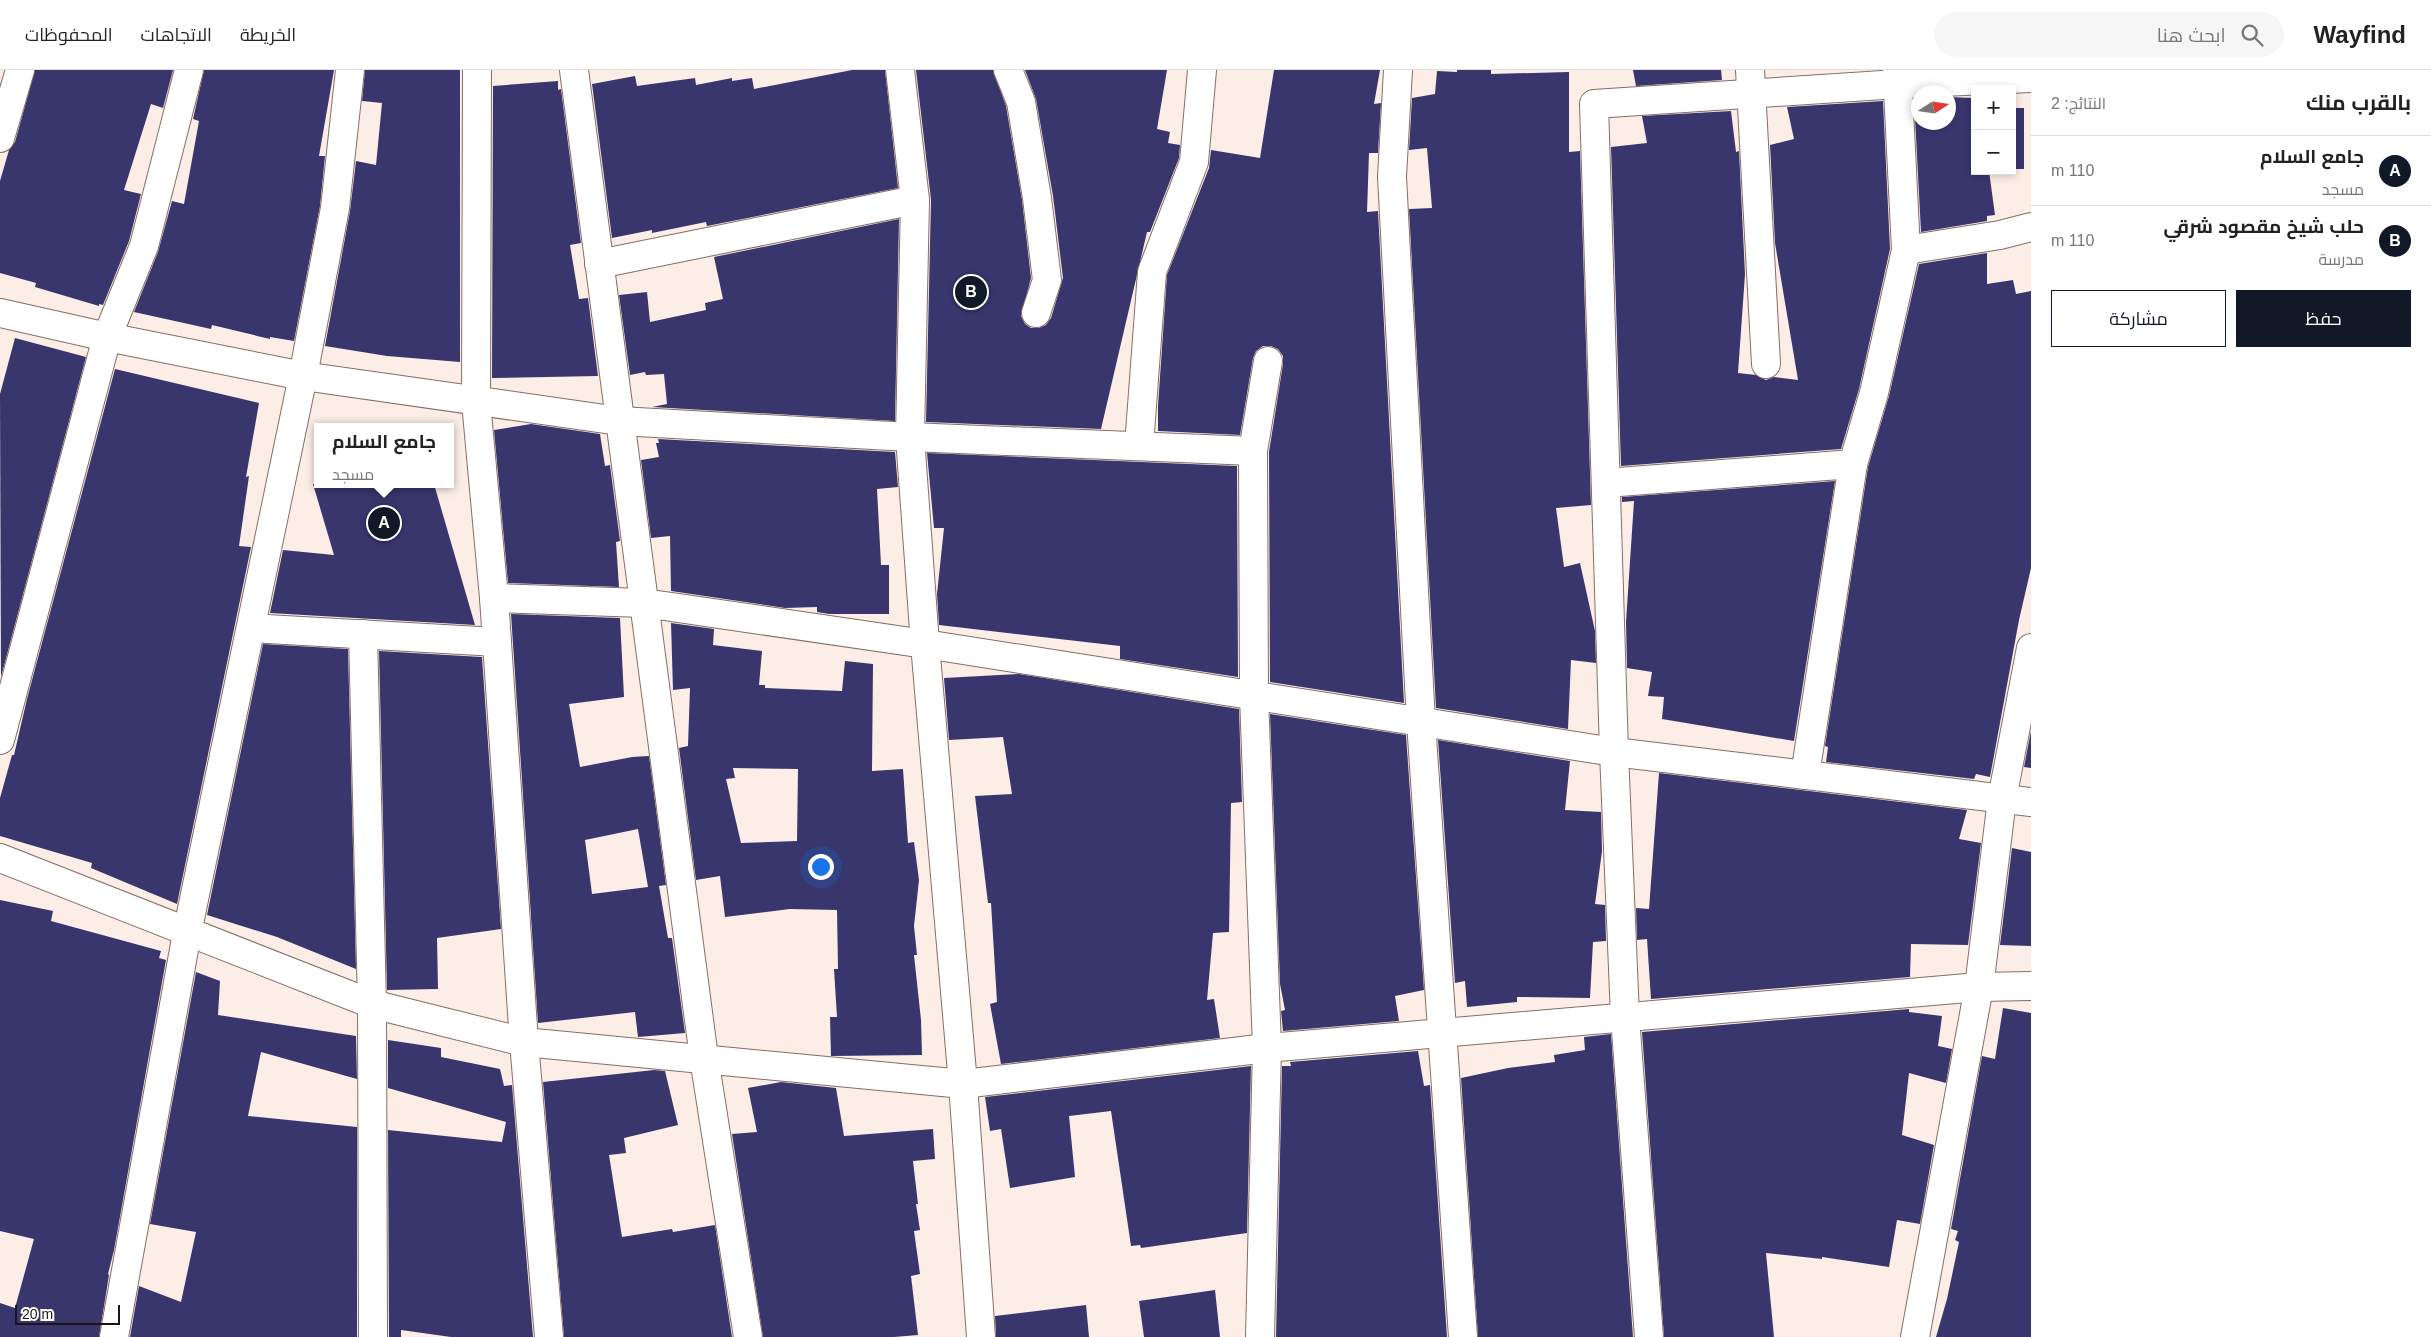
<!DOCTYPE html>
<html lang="ar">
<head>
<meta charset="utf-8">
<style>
	:root { --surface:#fff; --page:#f6f6f6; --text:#222; --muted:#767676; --line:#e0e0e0; --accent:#111827 }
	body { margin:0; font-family:Helvetica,Cairo,sans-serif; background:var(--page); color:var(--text); direction:rtl }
	.controls { position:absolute; right:15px; top:15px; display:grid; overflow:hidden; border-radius:0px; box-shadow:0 2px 8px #0003 }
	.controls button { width:45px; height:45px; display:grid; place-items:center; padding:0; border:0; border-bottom:1px solid var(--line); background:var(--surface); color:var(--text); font:25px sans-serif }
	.compass { position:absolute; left:1911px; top:15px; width:45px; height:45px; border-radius:50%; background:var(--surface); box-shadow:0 2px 8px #0003; rotate:78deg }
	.scale { position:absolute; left:15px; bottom:12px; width:105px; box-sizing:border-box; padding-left:5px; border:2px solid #1e1512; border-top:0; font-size:14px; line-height:18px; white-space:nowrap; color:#1e1512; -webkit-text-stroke:4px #fff; paint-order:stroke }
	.you { position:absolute; left:820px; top:796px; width:18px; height:18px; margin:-12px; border:4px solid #fff; border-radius:50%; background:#1a73e8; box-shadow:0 0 0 8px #1a73e833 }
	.badge { display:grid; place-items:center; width:32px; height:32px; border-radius:50%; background:var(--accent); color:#fff; font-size:16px; font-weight:700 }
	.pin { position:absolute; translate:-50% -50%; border:2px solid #fff; box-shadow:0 1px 5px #0006 }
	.popup { position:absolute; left:314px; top:353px; width:140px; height:65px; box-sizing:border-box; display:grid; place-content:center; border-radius:0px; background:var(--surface); filter:drop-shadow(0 1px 4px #0005); font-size:16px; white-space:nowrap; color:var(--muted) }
	.popup b { font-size:19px; color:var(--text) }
	.popup::after { content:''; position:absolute; left:50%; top:100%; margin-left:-10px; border:10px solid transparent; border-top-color:var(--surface) }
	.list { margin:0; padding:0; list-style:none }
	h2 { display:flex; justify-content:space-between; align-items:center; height:65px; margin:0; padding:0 20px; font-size:21px }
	h2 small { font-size:16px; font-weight:400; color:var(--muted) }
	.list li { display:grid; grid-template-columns:32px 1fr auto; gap:15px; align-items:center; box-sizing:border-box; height:70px; padding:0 20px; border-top:1px solid var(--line) }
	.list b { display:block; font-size:19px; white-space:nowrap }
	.list p { margin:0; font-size:16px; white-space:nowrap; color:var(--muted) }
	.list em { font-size:16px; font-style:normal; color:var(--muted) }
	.actions { display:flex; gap:10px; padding:15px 20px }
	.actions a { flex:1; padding:11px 0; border:1px solid var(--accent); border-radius:0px; text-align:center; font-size:18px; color:var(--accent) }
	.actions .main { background:var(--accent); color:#fff }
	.icon { flex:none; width:28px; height:28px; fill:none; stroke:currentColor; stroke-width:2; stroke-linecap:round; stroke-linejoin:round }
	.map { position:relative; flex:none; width:2031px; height:1267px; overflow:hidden; direction:ltr }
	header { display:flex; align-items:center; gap:30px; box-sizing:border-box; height:70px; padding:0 25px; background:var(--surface); border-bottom:1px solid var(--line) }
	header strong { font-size:24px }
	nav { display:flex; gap:28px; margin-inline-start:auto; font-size:18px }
	.search { width:350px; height:45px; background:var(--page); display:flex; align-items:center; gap:12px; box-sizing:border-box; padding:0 18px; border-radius:28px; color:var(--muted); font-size:19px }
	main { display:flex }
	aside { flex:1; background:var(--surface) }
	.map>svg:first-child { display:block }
</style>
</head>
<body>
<header>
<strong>Wayfind</strong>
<div class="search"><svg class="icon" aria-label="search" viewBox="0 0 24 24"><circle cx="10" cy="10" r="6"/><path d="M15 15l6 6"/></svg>ابحث هنا</div>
<nav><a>الخريطة</a><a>الاتجاهات</a><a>المحفوظات</a></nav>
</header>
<main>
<aside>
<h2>بالقرب منك<small>النتائج: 2</small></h2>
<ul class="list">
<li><span class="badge">A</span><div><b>جامع السلام</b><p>مسجد</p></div><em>110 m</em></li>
<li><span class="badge">B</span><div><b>حلب شيخ مقصود شرقي</b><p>مدرسة</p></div><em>110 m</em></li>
</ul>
<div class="actions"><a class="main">حفظ</a><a>مشاركة</a></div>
</aside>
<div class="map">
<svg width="2031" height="1267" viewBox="0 0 2031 1267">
	<rect width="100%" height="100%" fill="#fdede7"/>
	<g fill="#38366d" fill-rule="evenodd">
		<polygon points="35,0 173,0 163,38 151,34 124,120 141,124 129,171 103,235 99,234 99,236 35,217 36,213 0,203 0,111 9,80 15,72"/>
		<polygon points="204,0 334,0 319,86 325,86 320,136 294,271 270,267 270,269 212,255 211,259 134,242 158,182 172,131 184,134 199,51 193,49"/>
		<polygon points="365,0 460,0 460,292 387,286 325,276 350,141 356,91 376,95 382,33 362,31"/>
		<polygon points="852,0 885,0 898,118 707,156 706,152 652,163 652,160 612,168 592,14 635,6 637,16 695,8 696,15 732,8 732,11 752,8 754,19"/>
		<polygon points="916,0 993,0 1006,36 1022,130 1031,208 1021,246 1025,254 1031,258 1039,258 1046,255 1051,248 1063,208 1053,126 1036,29 1025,0 1167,0 1157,59 1170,62 1168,73 1180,75 1179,88 1150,162 1147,162 1101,359 926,352 931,130"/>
		<polygon points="1274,0 1380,0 1374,34 1381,33 1378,83 1369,83 1367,142 1378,141 1404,633 1270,612 1269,382 1283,294 1283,286 1278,279 1271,276 1263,276 1256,281 1253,288 1240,365 1158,361 1158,336 1167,205 1209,98 1211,80 1260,88"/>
		<polygon points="1457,0 1491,0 1491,4 1569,2 1569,82 1580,81 1591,435 1556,438 1564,497 1580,493 1595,561 1596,593 1571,590 1568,659 1436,638 1409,139 1432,138 1427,78 1409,80 1412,28 1435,24 1437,1 1457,2"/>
		<polygon points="1633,0 1721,0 1722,10 1636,16"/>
		<polygon points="558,11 558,20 561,19 581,173 570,175 579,229 588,228 598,306 492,308 493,16"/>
		<polygon points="1948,27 1975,28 1975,101 1989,101 1995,145 1987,146 1987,151 1921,162 1914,29 1918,29 1918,52 1948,52"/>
		<polygon points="1883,31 1890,179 1859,319 1841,379 1621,396 1611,77 1647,73 1642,46 1731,41 1736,82 1739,81 1745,204 1738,303 1756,305 1766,310 1774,307 1798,310 1775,173 1770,75 1794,69 1787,37"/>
		<rect x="2012" y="38" width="12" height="61"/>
		<polygon points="899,149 895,351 652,337 667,334 664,304 646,305 645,302 630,305 619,225 647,222 650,252 706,240 705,233 723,229 714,187"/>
		<polygon points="1987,183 1987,214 2013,210 2016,224 2031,221 2031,498 2019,550 1990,707 1976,704 1974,709 1826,692 1828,677 1825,676 1868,397 1889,326 1919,194"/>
		<polygon points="15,268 86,287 1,607 0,324"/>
		<polygon points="115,299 259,333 246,407 249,406 239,476 251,477 177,834 91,798 92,793 0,766 0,728 12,685 14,685 27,629"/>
		<polygon points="531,354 600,364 605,396 610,395 620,471 616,472 619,517 508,513 494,360"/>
		<polygon points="658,369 895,382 898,417 877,419 881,495 889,495 889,544 829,544 817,542 817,537 785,538 671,521 670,466 651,468 641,390 659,387 656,373 659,373"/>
		<polygon points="927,383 1237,396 1238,607 1120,589 1120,576 939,555 937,524 944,458 934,458"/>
		<polygon points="1835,411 1794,671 1662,649 1664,627 1648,626 1652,602 1627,598 1626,552 1634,431 1622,432 1622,427"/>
		<polygon points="313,414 434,414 475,555 270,543 283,480 334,485"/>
		<path d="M511 544 620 548 624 627 569 634 580 697 632 687 649 686 666 815 659 816 668 868H672L685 963 638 967 635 942 538 953ZM638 759 648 817 592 824 585 770Z"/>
		<path d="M671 553 714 559 713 575 762 581 759 615H765V618L842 621 845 591 873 594 872 701 903 699 908 773 914 772 919 810 914 856 917 885H914L921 950 922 985 831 986 830 947H837L834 899H838L837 840 790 839 725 847 720 806 696 810 679 678 688 676 690 618 673 620ZM733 698 798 699 797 771 741 773 726 709 735 708Z"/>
		<polygon points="263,574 348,579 356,899 277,867 207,845"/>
		<polygon points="379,581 482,587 501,859 437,868 438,919 387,920"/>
		<polygon points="1019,604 1239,639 1242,732 1231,733 1229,862 1213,863 1207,930 1214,929 1220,968 1001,994 990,934 997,932 991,833 988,833 975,726 1012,724 1003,667 949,670 944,608"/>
		<polygon points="1270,644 1406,665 1424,920 1395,926 1399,951 1283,961 1281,941 1285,940 1280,914"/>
		<polygon points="2031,661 2031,698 2024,697"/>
		<polygon points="1438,670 1570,691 1565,740 1601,742 1602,781 1595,834 1605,835 1606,871 1593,872 1590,928 1517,927 1517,932 1467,937 1465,911 1455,913"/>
		<polygon points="1659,703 1967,740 1959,769 1981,773 1968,875 1911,874 1910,907 1651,929 1647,869 1637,870 1636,838 1649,839"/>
		<polygon points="2012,778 2031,782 2031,876 2000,875"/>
		<polygon points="0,830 53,841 51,851 161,881 159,888 166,890 114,1180 108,1204 109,1205 99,1267 0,1267 0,1233 15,1238 34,1169 0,1161"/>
		<polygon points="196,902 220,911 218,945 356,966 357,1009 261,982 248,1046 357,1057 357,1267 130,1267 139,1216 181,1232 196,1162 150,1154"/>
		<polygon points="2003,938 2031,943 2031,1267 1936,1267 1947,1229 1959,1172 1955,1170 1958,1161 1951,1159 1982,986 1995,989"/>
		<polygon points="1909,939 1909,942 1942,946 1938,976 1952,979 1946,1013 1909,1003 1902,1065 1934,1075 1920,1154 1897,1150 1889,1197 1822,1187 1822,1189 1766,1183 1774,1267 1664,1267 1642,962"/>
		<polygon points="1611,964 1633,1267 1478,1267 1461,1008 1508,998 1555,992 1554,985 1585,980 1584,967"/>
		<polygon points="388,970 441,978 441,987 500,999 504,1016 512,1015 533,1267 451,1267 401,1260 401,1267 389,1267 388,1060 502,1072 506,1052 388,1018"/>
		<polygon points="1418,981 1424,1016 1430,1015 1447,1267 1276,1267 1282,996 1291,996 1290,992"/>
		<polygon points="1251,996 1247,1163 1141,1178 1140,1175 1131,1176 1111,1041 1069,1046 1075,1107 1010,1118 1001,1059 990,1061 985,1027"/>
		<polygon points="654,1000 665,1001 678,1055 624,1068 626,1083 609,1085 622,1167 672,1159 673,1162 715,1155 732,1267 564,1267 543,1012"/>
		<polygon points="781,1012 836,1018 844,1066 933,1059 935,1089 913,1091 918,1134 916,1134 920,1160 914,1161 920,1204 911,1206 918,1265 894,1267 763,1267 732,1064 757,1062 748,1018"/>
		<polygon points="1215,1220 1220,1267 1144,1267 1139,1231"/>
		<polygon points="1086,1235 1089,1267 996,1267 995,1246"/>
	</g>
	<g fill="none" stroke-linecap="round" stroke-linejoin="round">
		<defs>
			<g id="minor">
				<polyline points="477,0 476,332 494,528 524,972 549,1267"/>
				<polyline points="574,0 704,988 748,1267"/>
				<polyline points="900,0 915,130 910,367 925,574 963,1014 981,1267"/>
				<polyline points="1008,0 1021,32 1037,128 1047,210 1036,243"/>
				<polyline points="1398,0 1392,107 1421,652 1463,1267"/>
				<polyline points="1750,0 1766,294"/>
				<polyline points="0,68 20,0"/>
				<polyline points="1906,180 2000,165 2031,157"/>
				<polyline points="599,194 915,130"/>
				<polyline points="0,243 107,267 303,306 619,351 910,367 1253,381"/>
				<polyline points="1139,376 1152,202 1194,92 1202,0"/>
				<polyline points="1606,413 1853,394"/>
				<polyline points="494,528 644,533 925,574 1614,682 2031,732"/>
				<polyline points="251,558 497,572"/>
				<polyline points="363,564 372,934 373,1267"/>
				<polyline points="0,670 107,267 144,176 189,0"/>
				<polyline points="1805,705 1853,394 1874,323 1906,180 1897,0"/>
				<polyline points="0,788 372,934 524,972 963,1014 1267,978 1979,917 2031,916"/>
				<polyline points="114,1267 187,863 303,306 335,138 350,0"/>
				<polyline points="1260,1267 1267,978 1254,626 1253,381 1268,291"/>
				<polyline points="1649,1267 1625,947 1614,682 1594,34 1898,14 2031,8"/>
				<polyline points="1915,1267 1979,917 2002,729 2031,578"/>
			</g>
		</defs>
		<use href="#minor" stroke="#846e64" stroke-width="30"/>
		<use href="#minor" stroke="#fff" stroke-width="28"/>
	</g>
</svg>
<div class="controls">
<button>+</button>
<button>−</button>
</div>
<svg class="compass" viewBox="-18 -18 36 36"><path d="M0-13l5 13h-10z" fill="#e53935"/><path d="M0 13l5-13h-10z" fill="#767676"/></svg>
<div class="scale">20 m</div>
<div class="you"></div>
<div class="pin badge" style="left:384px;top:453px">A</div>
<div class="popup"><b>جامع السلام</b>مسجد</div>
<div class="pin badge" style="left:971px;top:222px">B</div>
</div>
</main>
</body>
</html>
